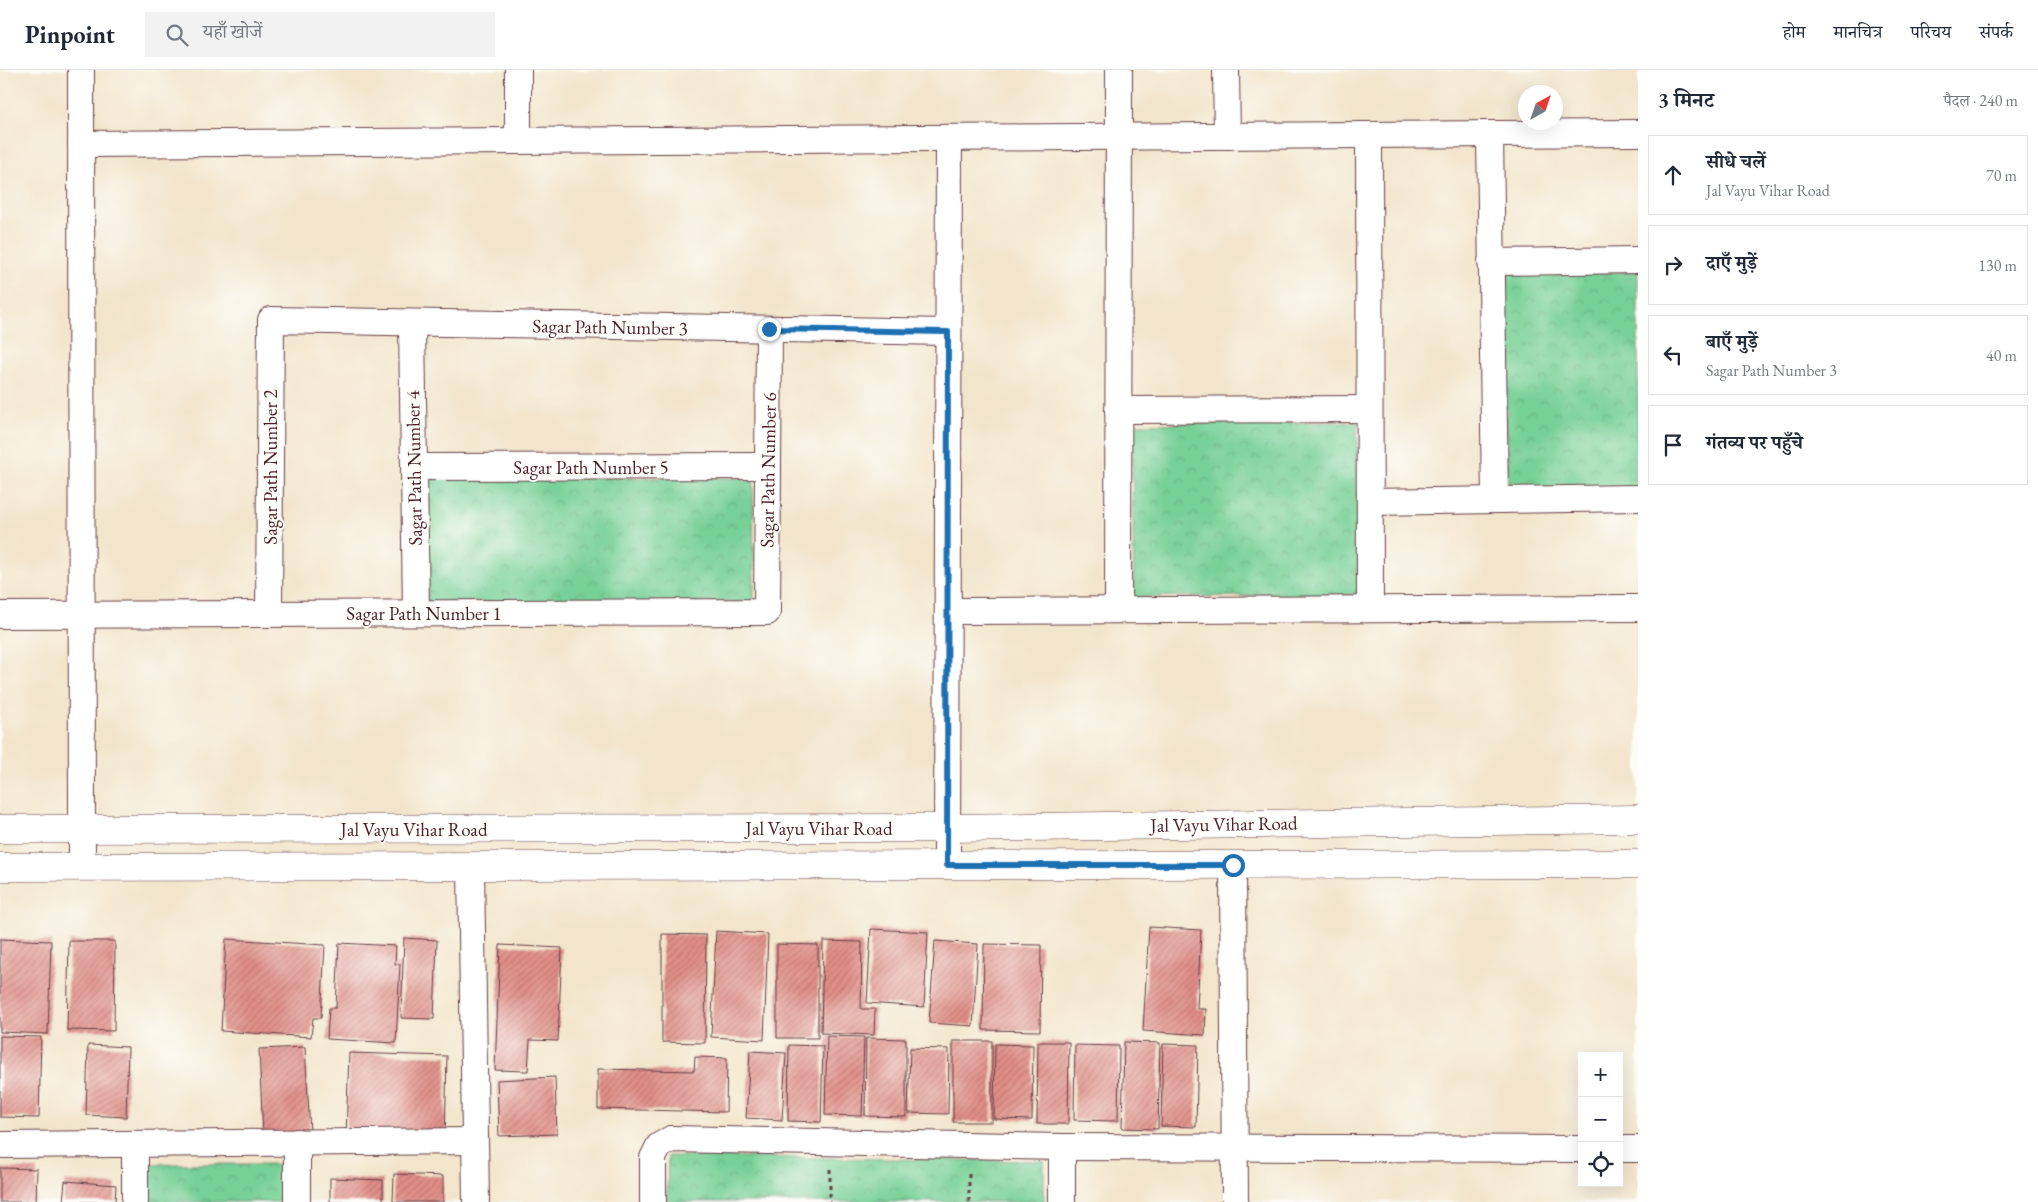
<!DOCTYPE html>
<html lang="hi">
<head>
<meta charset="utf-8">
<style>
	:root { --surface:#fff; --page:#f2f2f3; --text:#1f2937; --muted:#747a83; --line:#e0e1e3 }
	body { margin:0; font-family:"EB Garamond","Noto Serif Devanagari",serif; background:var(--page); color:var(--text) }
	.controls { position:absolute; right:15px; bottom:15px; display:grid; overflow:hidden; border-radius:0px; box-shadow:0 5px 20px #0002 }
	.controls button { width:45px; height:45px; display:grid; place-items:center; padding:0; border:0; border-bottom:1px solid var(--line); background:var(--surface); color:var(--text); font:25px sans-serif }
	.compass { position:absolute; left:1518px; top:15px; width:45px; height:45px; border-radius:50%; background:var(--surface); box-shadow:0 5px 20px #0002; rotate:40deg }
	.stop { position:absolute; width:15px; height:15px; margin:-11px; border:4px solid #1f6fb2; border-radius:50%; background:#fff }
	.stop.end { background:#1f6fb2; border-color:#fff; box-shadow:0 1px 5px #0008 }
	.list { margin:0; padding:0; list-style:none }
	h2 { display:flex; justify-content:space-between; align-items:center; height:65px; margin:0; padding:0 20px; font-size:21px }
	h2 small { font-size:16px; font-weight:400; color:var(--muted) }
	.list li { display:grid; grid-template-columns:32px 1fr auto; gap:15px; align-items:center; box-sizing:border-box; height:80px; margin:0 10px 10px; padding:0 10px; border:1px solid var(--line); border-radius:0px }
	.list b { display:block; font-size:19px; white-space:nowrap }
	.list p { margin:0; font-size:16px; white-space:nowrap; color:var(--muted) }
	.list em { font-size:16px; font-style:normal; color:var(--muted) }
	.icon { flex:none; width:28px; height:28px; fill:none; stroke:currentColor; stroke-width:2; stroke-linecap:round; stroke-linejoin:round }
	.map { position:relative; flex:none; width:1638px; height:1132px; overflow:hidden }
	header { display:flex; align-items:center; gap:30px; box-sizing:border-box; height:70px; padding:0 25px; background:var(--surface); border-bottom:1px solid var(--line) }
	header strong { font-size:24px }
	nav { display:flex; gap:28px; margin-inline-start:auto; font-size:18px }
	.search { width:350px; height:45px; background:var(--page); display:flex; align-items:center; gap:12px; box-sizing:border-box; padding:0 18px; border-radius:0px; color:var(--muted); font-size:19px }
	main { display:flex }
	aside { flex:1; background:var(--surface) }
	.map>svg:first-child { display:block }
</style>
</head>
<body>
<header>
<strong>Pinpoint</strong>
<div class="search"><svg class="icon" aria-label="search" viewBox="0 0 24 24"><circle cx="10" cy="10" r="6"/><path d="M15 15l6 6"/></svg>यहाँ खोजें</div>
<nav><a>होम</a><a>मानचित्र</a><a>परिचय</a><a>संपर्क</a></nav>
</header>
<main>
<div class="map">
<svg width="1638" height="1132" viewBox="0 0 1638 1132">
	<defs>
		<pattern id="park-crowns" width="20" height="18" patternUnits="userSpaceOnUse" patternTransform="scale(1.25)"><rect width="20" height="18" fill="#77d096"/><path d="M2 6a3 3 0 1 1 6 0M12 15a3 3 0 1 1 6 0" fill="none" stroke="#68b281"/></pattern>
		<pattern id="building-hatch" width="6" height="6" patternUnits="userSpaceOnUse" patternTransform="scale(1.25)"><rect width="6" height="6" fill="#e18f88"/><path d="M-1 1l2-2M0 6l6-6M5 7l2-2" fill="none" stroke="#b8746f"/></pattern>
	</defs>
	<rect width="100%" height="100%" fill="#fdfcf7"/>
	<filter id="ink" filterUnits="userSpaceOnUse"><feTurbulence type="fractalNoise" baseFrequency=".02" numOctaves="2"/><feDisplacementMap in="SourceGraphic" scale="10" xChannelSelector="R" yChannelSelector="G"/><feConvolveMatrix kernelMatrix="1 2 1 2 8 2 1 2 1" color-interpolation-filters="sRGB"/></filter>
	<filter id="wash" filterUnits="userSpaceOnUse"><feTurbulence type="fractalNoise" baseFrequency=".0096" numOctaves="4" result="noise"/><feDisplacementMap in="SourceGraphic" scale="20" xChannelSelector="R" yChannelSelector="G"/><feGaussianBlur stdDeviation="1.12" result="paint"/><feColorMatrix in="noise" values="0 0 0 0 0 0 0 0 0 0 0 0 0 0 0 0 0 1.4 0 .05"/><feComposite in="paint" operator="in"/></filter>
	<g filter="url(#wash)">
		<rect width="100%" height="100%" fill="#f2e5cb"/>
		<g fill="url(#park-crowns)" stroke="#607860">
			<polygon points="1638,202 1638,417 1508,419 1504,204"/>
			<polygon points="1357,352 1358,525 1134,527 1132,354"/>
			<polygon points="427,407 753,408 754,532 428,532"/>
			<polygon points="668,1086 1044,1091 1044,1132 667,1132"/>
			<rect x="146" y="1094" width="136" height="38"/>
		</g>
		<g id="blocks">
			<g fill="url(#building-hatch)">
				<polygon points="1149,857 1201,860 1197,939 1206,939 1205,965 1143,961"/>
				<polygon points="871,859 928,862 924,937 867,933"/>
				<polygon points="716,861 768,864 764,970 711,967"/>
				<polygon points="662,864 706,865 705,973 662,972"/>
				<polygon points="404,868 437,870 434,949 401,948"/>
				<polygon points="0,869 51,871 48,964 0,962"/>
				<polygon points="226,869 325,875 321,948 313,948 311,967 221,961"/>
				<polygon points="69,871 115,871 114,961 67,960"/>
				<polygon points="823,871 862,872 861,939 875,939 874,965 821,963"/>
				<polygon points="935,871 978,874 973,956 929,953"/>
				<polygon points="339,873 396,876 395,894 400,894 396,973 327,969 329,938 336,938"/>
				<polygon points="777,874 818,875 818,968 777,968"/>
				<polygon points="984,874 1041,875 1040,961 983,960"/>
				<polygon points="500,875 562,878 558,971 530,970 528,1001 495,1000"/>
				<polygon points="0,966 41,967 39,1048 0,1047"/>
				<polygon points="827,966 864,967 862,1046 825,1045"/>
				<polygon points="866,968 906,969 906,1047 865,1046"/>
				<rect x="953" y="971" width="39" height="81"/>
				<polygon points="1038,972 1069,972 1068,1054 1037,1054"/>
				<polygon points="1124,972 1160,973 1158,1059 1122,1058"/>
				<polygon points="995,974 1033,975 1032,1050 994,1049"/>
				<polygon points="1163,974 1198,975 1196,1057 1161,1056"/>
				<polygon points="88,975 128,977 126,1047 86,1045"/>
				<polygon points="789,975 823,976 821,1052 788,1051"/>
				<polygon points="1075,975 1119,976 1118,1051 1074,1050"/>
				<polygon points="305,977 310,1062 263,1064 259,979"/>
				<polygon points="910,978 949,979 948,1044 908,1043"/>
				<polygon points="750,981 786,983 782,1050 746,1048"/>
				<polygon points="349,983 447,986 445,1068 346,1065"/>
				<polygon points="695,987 727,988 726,1042 598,1039 598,999 694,1001"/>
				<polygon points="555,1007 557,1064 499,1066 497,1010"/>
				<polygon points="0,1098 37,1099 36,1132 0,1132"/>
				<polygon points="394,1104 443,1106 443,1132 393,1132"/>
				<polygon points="330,1108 383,1110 383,1132 330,1132"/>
				<polygon points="65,1111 116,1115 115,1132 63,1132"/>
			</g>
		</g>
	</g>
	<g filter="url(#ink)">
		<use href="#blocks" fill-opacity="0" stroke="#633d43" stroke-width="1"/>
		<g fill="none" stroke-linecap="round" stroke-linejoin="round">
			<defs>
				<g id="minor">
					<polyline points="81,0 82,797"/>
					<polyline points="518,0 518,71"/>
					<polyline points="1226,0 1227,66"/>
					<polyline points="1490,64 1495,430"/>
					<polyline points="1369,65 1370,539"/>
					<polyline points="81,74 1638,63"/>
					<polyline points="1491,192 1638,190"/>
					<polyline points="412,253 416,543"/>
					<polyline points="1118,340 1369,339"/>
					<polyline points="414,397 768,396"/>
					<polyline points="1370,432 1638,428"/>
					<polyline points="1118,540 1119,0"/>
					<polyline points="948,541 1638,538"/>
					<polyline points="269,544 271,250 948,262"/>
					<polyline points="0,545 767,542 769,259"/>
					<polyline points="947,795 949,68"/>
					<polyline points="1233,795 1235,1132"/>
					<polyline points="471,796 476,1132"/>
					<polyline points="297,1072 297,1132"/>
					<polyline points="0,1075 475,1071"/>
					<polyline points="135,1075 135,1132"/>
					<polyline points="1062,1077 1062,1132"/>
					<polyline points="1619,1079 1638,1079"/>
					<polyline points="653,1132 653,1088 659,1076 671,1069 1062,1077 1582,1079"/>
				</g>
				<g id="tertiary">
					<polyline points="0,759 947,758 1638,749"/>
					<polyline points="0,797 1638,794"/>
				</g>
			</defs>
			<use href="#minor" stroke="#633d43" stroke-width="28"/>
			<use href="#tertiary" stroke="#633d43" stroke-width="29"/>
			<g stroke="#633d43" stroke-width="3" stroke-dasharray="4 4" stroke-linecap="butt">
				<polyline points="830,1099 830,1132"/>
				<polyline points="969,1132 969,1103"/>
			</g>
			<use href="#minor" stroke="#fff" stroke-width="26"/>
			<use href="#tertiary" stroke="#fff" stroke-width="28"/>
		</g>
	</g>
	<g fill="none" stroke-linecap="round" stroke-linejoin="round" filter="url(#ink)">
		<polyline stroke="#1f6fb2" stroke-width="6" points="769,259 948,262 947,795 1233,795"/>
	</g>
	<g text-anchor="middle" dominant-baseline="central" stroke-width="4" stroke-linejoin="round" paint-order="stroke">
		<g font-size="19" fill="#4a1f2b" stroke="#fdfcf7">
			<text transform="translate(610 257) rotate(1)">Sagar Path Number 3</text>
			<text transform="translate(270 397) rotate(-90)">Sagar Path Number 2</text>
			<text x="591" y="397">Sagar Path Number 5</text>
			<text transform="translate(414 398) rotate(-91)">Sagar Path Number 4</text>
			<text transform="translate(768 400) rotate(-89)">Sagar Path Number 6</text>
			<text x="424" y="543">Sagar Path Number 1</text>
			<text transform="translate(1224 754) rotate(-1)">Jal Vayu Vihar Road</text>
			<text x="819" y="758">Jal Vayu Vihar Road</text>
			<text x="414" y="759">Jal Vayu Vihar Road</text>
		</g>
	</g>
</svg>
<div class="controls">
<button>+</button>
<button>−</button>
<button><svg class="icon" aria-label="locate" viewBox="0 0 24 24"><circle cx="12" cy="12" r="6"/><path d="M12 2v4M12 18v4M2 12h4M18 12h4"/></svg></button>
</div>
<svg class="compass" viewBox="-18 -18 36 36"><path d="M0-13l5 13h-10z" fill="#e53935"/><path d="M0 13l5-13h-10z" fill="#747a83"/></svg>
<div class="stop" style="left:1233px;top:795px"></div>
<div class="stop end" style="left:769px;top:259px"></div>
</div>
<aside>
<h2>3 मिनट<small>पैदल · 240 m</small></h2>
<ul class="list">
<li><svg class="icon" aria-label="ahead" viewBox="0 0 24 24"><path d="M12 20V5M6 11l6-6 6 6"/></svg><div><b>सीधे चलें</b><p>Jal Vayu Vihar Road</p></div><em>70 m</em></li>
<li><svg class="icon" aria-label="right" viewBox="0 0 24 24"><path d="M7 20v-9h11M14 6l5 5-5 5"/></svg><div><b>दाएँ मुड़ें</b></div><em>130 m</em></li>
<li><svg class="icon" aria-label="left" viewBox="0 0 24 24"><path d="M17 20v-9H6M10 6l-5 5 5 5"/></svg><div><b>बाएँ मुड़ें</b><p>Sagar Path Number 3</p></div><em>40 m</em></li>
<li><svg class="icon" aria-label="arrive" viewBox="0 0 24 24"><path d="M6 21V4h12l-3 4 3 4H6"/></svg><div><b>गंतव्य पर पहुँचे</b></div></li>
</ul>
</aside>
</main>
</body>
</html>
